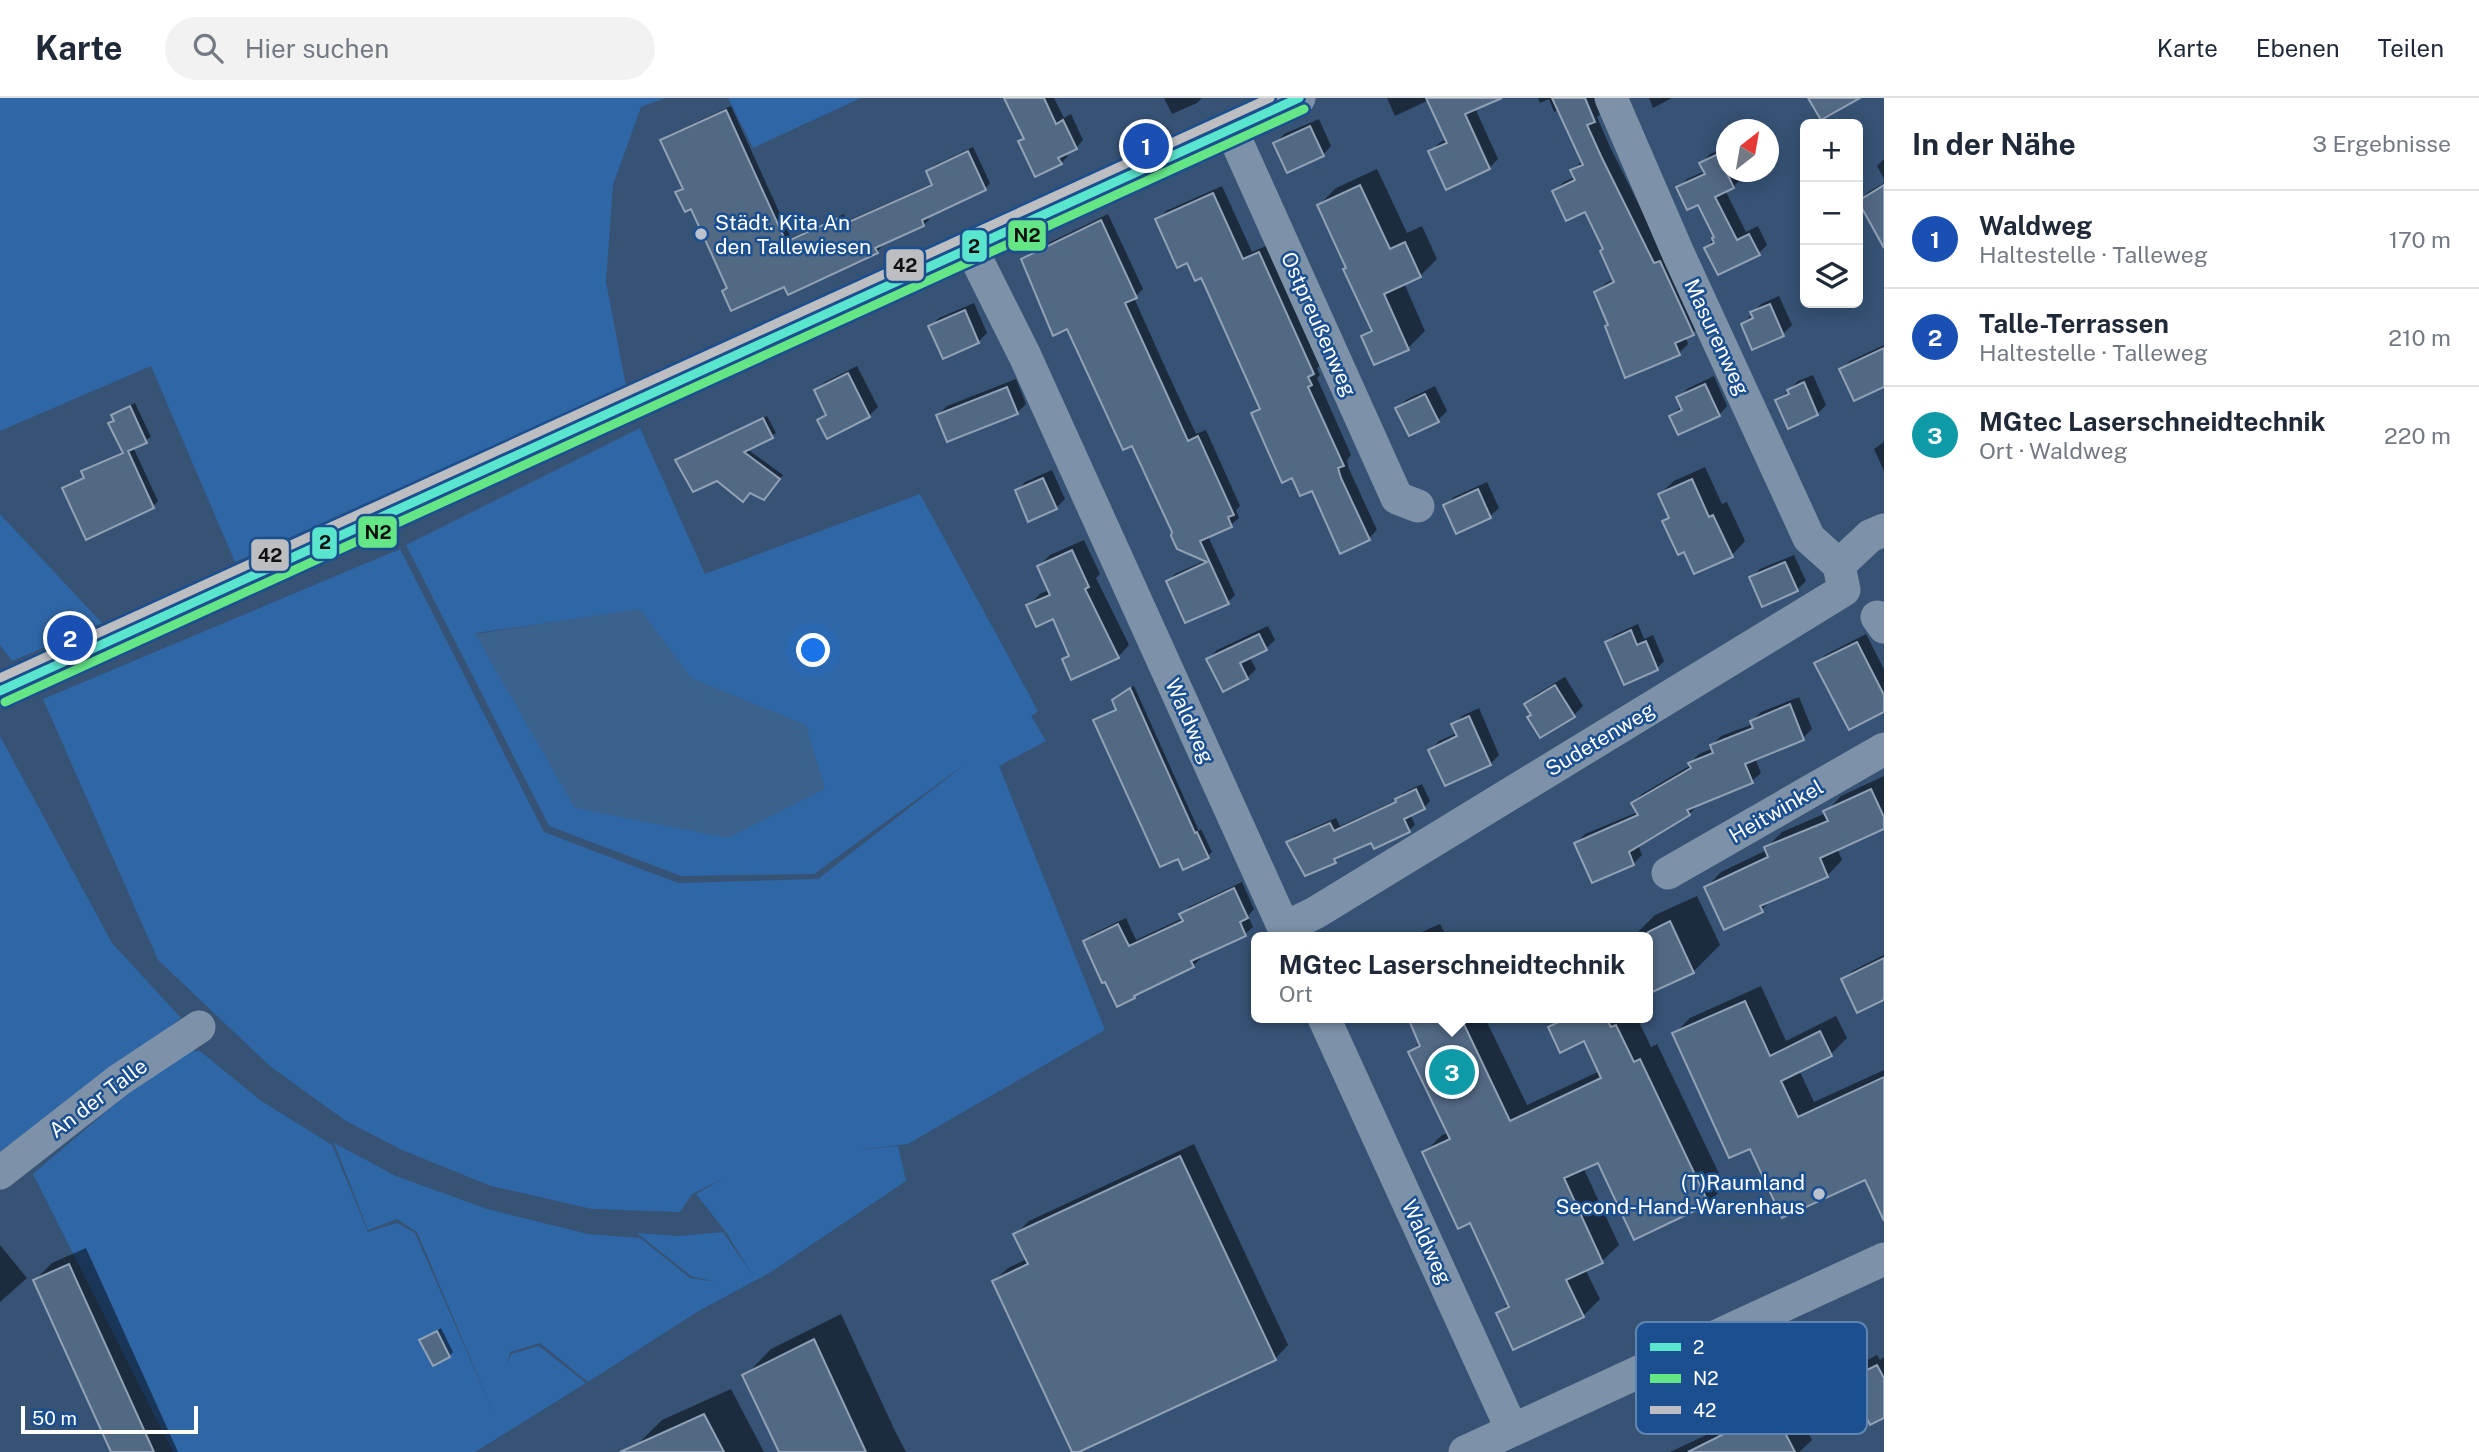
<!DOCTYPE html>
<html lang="de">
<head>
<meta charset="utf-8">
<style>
	:root { --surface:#fff; --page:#f2f2f3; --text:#1f2937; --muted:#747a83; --line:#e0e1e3; --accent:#db2777 }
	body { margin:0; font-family:"Public Sans",sans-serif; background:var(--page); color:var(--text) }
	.controls { position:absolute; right:21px; top:21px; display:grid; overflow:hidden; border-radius:10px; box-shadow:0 4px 18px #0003 }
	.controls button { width:63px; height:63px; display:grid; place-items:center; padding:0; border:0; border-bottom:2px solid var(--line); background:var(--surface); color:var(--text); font:35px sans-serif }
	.compass { position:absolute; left:1716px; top:21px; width:63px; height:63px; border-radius:50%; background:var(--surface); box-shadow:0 4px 18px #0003; rotate:31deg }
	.scale { position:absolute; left:21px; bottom:18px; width:177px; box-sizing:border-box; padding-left:7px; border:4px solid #fff; border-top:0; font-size:19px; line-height:24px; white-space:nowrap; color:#fff; -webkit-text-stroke:5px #1b4f8f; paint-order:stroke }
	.you { position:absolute; left:814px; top:553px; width:24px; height:24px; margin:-18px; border:5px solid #fff; border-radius:50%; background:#1a73e8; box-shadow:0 0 0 10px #1a73e833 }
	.badge { display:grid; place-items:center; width:46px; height:46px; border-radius:50%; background:var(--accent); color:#fff; font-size:23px; font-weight:700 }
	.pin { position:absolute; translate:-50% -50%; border:4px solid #fff; box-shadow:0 2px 7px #0006 }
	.popup { position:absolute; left:1251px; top:834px; width:402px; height:91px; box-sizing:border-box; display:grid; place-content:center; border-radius:10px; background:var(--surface); filter:drop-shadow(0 2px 5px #0005); font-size:23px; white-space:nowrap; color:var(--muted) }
	.popup b { font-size:26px; color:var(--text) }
	.popup::after { content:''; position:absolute; left:50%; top:100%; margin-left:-14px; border:14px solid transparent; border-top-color:var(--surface) }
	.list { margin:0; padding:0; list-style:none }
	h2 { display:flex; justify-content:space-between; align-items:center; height:91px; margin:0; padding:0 28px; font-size:30px }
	h2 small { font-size:23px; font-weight:400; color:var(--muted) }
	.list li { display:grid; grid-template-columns:46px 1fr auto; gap:21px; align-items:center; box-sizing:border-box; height:98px; padding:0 28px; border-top:2px solid var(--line) }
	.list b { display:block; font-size:26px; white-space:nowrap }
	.list p { margin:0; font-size:23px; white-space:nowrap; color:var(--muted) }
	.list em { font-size:23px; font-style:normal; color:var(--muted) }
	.icon { flex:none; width:38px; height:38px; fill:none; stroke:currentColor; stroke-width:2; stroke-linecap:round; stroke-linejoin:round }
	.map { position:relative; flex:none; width:1884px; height:1354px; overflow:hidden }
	header { display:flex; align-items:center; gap:42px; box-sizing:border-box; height:98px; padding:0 35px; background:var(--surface); border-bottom:2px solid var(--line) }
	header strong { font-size:33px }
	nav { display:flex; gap:38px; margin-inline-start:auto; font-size:24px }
	.search { width:490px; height:63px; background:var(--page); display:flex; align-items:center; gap:18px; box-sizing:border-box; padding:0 24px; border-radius:38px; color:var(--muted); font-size:26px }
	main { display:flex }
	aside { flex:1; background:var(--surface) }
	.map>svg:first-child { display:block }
</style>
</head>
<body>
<header>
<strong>Karte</strong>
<div class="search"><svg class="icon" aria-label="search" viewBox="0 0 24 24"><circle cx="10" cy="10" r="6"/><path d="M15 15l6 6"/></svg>Hier suchen</div>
<nav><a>Karte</a><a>Ebenen</a><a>Teilen</a></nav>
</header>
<main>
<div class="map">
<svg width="1884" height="1354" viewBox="0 0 1884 1354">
	<rect width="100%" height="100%" fill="#365274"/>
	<g fill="#2f66a5" fill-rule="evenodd">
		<polygon points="0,0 665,0 641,9 613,87 606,184 626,288 235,464 151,268 0,333"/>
		<polygon points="728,0 861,0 753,50"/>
		<path d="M640 330 705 476 920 396 1038 613 1031 618 1046 643 999 668 1105 932 908 1046 855 1052 898 1048 906 1083 771 1174 697 1214 588 1284 540 1245 510 1254 507 1268 511 1256 539 1248 586 1285 475 1354H173L33 1076 177 953H200L260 1002 332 1047 368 1134 397 1125 415 1135 494 1316 417 1134 397 1121 368 1132 334 1045 396 1078 487 1111 588 1136 640 1140 690 1180 716 1184 691 1178 637 1135 680 1138 723 1134 753 1178 726 1134 696 1096 726 1079 692 1096 680 1114 592 1111 491 1088 402 1052 346 1023 271 969 158 862 43 601 400 451 544 734 678 785 818 781 968 664 814 776 681 778 549 728 406 447ZM639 512 691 580 475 536 476 535Z"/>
		<polygon points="0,416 102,525 12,563 0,547"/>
		<polygon points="0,638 112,845 181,920 0,1061"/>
	</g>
	<polygon fill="#3b618d" points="640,511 691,580 806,627 825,691 728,740 575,710 475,536"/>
	<g fill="#0007">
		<polygon points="1006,0 1054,0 1064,20 1071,16 1083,42 1076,50 1066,54 1068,58 1061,65 1021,43 1025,39"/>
		<polygon points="1164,0 1202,0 1197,5 1172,16"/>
		<polygon points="1387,0 1498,0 1475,10 1498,61 1489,70 1447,90 1430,54 1439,45 1447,41 1429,2 1395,18"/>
		<polygon points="1538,0 1598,0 1604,13 1597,19 1610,49 1664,157 1702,226 1693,235 1685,238 1688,246 1679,255 1610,226 1596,194 1606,185 1615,181 1605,150 1586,111 1554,93 1564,84 1575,79 1573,73 1583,62 1560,11 1554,14 1549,1 1540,5"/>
		<polygon points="1649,0 1672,0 1653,10"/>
		<polygon points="731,8 791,140 844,116 847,123 933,85 928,73 933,68 973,49 990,85 985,91 927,118 929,122 923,127 881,146 882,148 877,154 785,187 724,193 728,189 692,109 677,94 683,88 662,42 668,37"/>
		<polygon points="1319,21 1331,48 1323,57 1276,45 1284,36"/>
		<polygon points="1727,49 1727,74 1739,74 1742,80 1733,89 1725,92 1746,134 1758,128 1767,147 1759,155 1706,150 1715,139 1699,105 1678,90 1687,81 1705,73 1701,65 1710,56"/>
		<polygon points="1884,61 1884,81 1877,68"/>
		<polygon points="1377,71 1407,135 1422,128 1437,161 1420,178 1404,185 1425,233 1408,250 1363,238 1372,230 1348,169 1319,107 1336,90"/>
		<polygon points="1884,85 1884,129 1860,103 1868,94"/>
		<polygon points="1222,88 1252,154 1268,147 1322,266 1317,270 1320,277 1317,280 1351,357 1347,362 1349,371 1377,432 1368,441 1313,391 1293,378 1253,315 1260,308 1202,178 1188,163 1158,122 1166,113"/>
		<polygon points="1108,116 1143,191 1134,200 1165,269 1196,336 1206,332 1240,408 1236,412 1239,420 1231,427 1208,438 1235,497 1228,504 1168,483 1175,476 1206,462 1174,434 1133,345 1068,229 1023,162 1030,154"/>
		<polygon points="1779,198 1792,227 1783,236 1743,226 1761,206"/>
		<polygon points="974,205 987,235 978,244 943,259 930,229 939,220"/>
		<polygon points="1884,247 1884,287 1841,271 1850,263"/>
		<polygon points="857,268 878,309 869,318 820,322 827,314 816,292 825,284"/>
		<polygon points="1813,277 1826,307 1817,316 1778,303 1798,283"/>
		<polygon points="1714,278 1727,308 1719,317 1671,318 1682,308 1678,300 1687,291"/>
		<polygon points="1016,281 1026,306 1017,315 938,317 947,308"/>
		<polygon points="1435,288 1447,313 1438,322 1397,311 1406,302"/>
		<polygon points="135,305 151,339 133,349 158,403 153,408 87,440 64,391 85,378 83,374 88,369 124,353 111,326 115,321 113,317 118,313"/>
		<polygon points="767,318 776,335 747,351 783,377 768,396 678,362 681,358"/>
		<polygon points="1884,344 1884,373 1874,351"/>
		<polygon points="1705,369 1722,406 1727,404 1745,443 1732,457 1664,423 1670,418 1660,396 1674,383"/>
		<polygon points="1052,372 1065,401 1056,410 1017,393 1025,384"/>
		<polygon points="1487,384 1499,410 1490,418 1445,408 1454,399"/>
		<polygon points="1084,442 1100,476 1096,480 1129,547 1118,559 1064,562 1070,556 1054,519 1028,508 1040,496 1049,492 1039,468 1050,457"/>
		<polygon points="1794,457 1806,483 1797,492 1751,480 1760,471"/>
		<polygon points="1638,526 1644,541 1653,537 1664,563 1657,570 1607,544 1614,537"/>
		<polygon points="1268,528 1275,542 1266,550 1250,560 1256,571 1247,580 1208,561 1217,552"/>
		<polygon points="1866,536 1884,571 1884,612 1817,566 1825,557"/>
		<polygon points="1565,579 1583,608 1574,617 1541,638 1526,606 1535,597"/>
		<polygon points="1134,588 1199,733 1201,731 1212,754 1208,758 1095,623 1118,610 1118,598"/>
		<polygon points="1799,599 1812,631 1803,640 1755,660 1761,675 1752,683 1698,707 1689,716 1638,746 1642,757 1633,766 1576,745 1585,736 1638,714 1633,705 1642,696 1691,667 1690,665 1699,656 1714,650 1712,647 1721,638 1753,626 1752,623 1761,614"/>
		<polygon points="1479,610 1499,657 1490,666 1430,652 1439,643 1457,635 1453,627 1462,618"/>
		<polygon points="1884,678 1884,729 1837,750 1842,762 1827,778 1774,800 1761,812 1706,790 1721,774 1767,752 1766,750 1782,734 1826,715 1826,714 1841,698"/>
		<polygon points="1422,686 1430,703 1424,710 1410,716 1415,727 1408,733 1372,743 1342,756 1335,763 1288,744 1295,738 1336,720 1340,728 1397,702 1403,695"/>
		<polygon points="1242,784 1254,811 1248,818 1253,829 1245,836 1199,857 1200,861 1193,868 1140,892 1134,899 1085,843 1092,836 1126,820 1136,842 1183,820 1182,816 1189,809"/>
		<polygon points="1697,798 1720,847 1693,874 1648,887 1648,839 1633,839 1655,817"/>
		<polygon points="1440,826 1447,839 1410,839"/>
		<polygon points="1884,857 1884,900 1843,882 1852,873"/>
		<polygon points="1761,888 1786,943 1836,918 1847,940 1831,956 1799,972 1814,1004 1884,972 1884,1094 1866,1080 1751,1048 1674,936 1690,920"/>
		<polygon points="1409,920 1485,920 1527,1007 1600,973 1585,941 1550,929 1559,920 1637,920 1651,949 1657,946 1725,1088 1708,1105 1598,1062 1583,1069 1619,1147 1602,1163 1585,1171 1600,1201 1583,1218 1498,1216 1509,1205 1471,1123 1424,1055 1441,1038 1449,1034 1410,954 1420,944"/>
		<polygon points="1194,1046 1288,1247 1275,1261 1074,1354 994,1183 1008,1170 1027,1161 1016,1136 1029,1123"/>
		<polygon points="0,1147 27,1180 0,1204"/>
		<polygon points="86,1150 178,1354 113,1354 35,1182 52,1165"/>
		<polygon points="841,1216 895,1333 906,1354 781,1354 745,1278 771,1251"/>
		<polygon points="441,1230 453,1254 449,1258 421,1242"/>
		<polygon points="1877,1257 1880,1262 1884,1259 1884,1318 1848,1278 1860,1266"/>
		<polygon points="731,1291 764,1354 639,1354 636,1348 662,1322"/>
		<polygon points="1787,1293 1812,1342 1799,1354 1670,1354 1757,1313 1764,1305"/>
	</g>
	<g fill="#526984" stroke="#92a2b6" stroke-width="2">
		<polygon points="1004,0 1044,0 1056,26 1063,22 1077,51 1058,60 1062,66 1035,79 1018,43 1024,41"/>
		<polygon points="1426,0 1502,0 1465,16 1490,71 1446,92 1428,53 1447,45"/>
		<polygon points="1552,0 1585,0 1595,24 1587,27 1601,58 1654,165 1660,163 1694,237 1675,245 1680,257 1625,280 1605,228 1608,227 1594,194 1614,184 1600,153 1603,151 1585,114 1566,123 1552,93 1575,82 1570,72 1583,67"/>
		<polygon points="1808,0 1860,0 1821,22"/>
		<polygon points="726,12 786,144 838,120 842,127 932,87 926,73 968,53 986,92 922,122 924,128 875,150 878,155 788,197 784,189 731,213 722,193 727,190 691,111 685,114 675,94 683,91 660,42"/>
		<polygon points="1310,28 1324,58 1287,75 1273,45"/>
		<polygon points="1718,56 1734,90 1715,99 1737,142 1749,136 1760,157 1718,177 1704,150 1714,145 1712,140 1714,139 1698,107 1687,112 1676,89 1705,76 1699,65"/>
		<polygon points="1360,87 1390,151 1405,144 1421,179 1384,196 1409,252 1374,267 1361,238 1372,233 1343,171 1346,170 1317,107"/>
		<polygon points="1884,87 1884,150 1858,103"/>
		<polygon points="1213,95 1243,161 1259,154 1314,276 1308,279 1312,287 1308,289 1344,368 1338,370 1341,380 1370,442 1340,456 1312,393 1300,398 1292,380 1282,385 1251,315 1260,311 1204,186 1201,180 1195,183 1187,165 1177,170 1155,121"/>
		<polygon points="1101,122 1137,200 1125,205 1158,277 1188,343 1198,338 1234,417 1228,419 1232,429 1200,443 1229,506 1185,525 1166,483 1207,464 1177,451 1171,438 1172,434 1132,348 1123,352 1067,231 1053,238 1021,161"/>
		<polygon points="1770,206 1784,238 1752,252 1741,226 1753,220 1750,214"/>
		<polygon points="965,212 979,245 943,261 928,228"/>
		<polygon points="1884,250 1884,289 1854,303 1839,271"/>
		<polygon points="848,275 870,319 827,341 817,322 826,317 814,292"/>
		<polygon points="1804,284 1818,317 1788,331 1775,302 1789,296 1787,292"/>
		<polygon points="1705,286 1720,318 1678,337 1669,318 1682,312 1676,299"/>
		<polygon points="1007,289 1018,316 947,344 936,317"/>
		<polygon points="1425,296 1439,324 1409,338 1395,310"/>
		<polygon points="130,308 147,345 128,353 154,410 86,442 62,390 84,380 81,373 123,355 108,325 114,323 111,317"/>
		<polygon points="763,320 773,340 744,354 780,381 764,402 750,395 743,404 717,383 693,394 675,362"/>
		<polygon points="1043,380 1057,411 1028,424 1015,392"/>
		<polygon points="1692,381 1709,419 1713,417 1733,459 1694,476 1684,454 1678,457 1662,423 1669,420 1658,396"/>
		<polygon points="1478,391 1491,420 1456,436 1443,407"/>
		<polygon points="1072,452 1089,489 1085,491 1119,560 1071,582 1062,561 1069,558 1053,521 1036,529 1026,507 1050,497 1037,468"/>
		<polygon points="1785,464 1798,493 1762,509 1749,479"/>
		<polygon points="1631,532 1637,547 1646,543 1658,572 1624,587 1605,544"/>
		<polygon points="1259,536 1267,552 1240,565 1248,581 1223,594 1206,561"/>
		<polygon points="1857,544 1884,597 1884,614 1849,632 1814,565"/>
		<polygon points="1555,587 1575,619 1540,640 1527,619 1531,617 1524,606"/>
		<polygon points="1130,590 1195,735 1197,734 1209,760 1183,772 1178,761 1160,769 1093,622 1116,612 1112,602"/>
		<polygon points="1790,606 1804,642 1745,666 1753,685 1687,712 1690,717 1629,754 1634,767 1592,785 1574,745 1638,717 1631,705 1691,670 1688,665 1713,655 1710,647 1753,630 1750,623"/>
		<polygon points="1469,618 1491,667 1445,688 1428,652 1457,638 1451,626"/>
		<polygon points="1416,691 1425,711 1404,721 1410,734 1374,751 1371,745 1334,761 1336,765 1305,778 1286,744 1330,725 1334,733 1396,704 1395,701"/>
		<polygon points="1871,691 1884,719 1884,731 1820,760 1828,779 1760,808 1763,814 1724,832 1704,789 1768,759 1764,749 1828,723 1823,713"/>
		<polygon points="1234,790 1248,820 1240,824 1246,838 1191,863 1194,869 1134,898 1135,900 1117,909 1105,884 1102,885 1083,843 1118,826 1129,848 1183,823 1179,816"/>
		<polygon points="1670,823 1694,875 1648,896 1648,834"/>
		<polygon points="1884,860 1884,902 1857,915 1841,881"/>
		<polygon points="1745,903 1770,958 1820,933 1832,958 1781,983 1798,1019 1884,979 1884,1123 1865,1082 1782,1120 1750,1051 1729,1060 1672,935"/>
		<polygon points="1408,920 1461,920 1510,1023 1601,980 1584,943 1560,955 1548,929 1567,920 1606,920 1611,929 1616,927 1634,964 1640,961 1709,1106 1634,1142 1598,1065 1564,1080 1603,1165 1566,1182 1584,1219 1513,1252 1496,1215 1509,1209 1470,1125 1458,1131 1422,1054 1450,1041 1408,954 1420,948"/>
		<polygon points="1180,1058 1276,1262 1079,1354 1072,1354 992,1183 1028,1166 1013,1136"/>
		<polygon points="69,1166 154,1354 111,1354 33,1182"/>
		<polygon points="437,1233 450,1259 433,1268 419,1242"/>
		<polygon points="814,1241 866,1354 779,1354 742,1277"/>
		<polygon points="1877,1267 1884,1280 1884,1320 1870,1327 1846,1277 1865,1268 1867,1272"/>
		<polygon points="1771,1308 1795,1354 1688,1354 1748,1324 1746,1320"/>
		<polygon points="704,1316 724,1354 620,1354"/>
	</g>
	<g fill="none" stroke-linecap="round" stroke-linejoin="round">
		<g stroke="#7d92a8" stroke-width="33">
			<polyline points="1611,0 1678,155 1809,440 1839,467"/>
			<polyline points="1231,31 1397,400 1418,408"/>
			<polyline points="971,150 1025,258 1284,830 1315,815 1844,492 1839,467"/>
			<polyline points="1839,467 1870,438 1884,432"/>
			<polyline points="1877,519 1884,529"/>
			<polyline points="0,593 1299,0"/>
			<polyline points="1668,775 1884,651"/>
			<polyline points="1324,920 1512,1332"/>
			<polyline points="0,1075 119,982 199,929"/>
			<polyline points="1465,1354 1884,1161"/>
		</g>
		<defs>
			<polyline id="bus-1" points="0,593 1299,0"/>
			<polyline id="bus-2" points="5,604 1304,11"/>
			<polyline id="bus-3" points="0,580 1270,0"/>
		</defs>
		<use href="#bus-1" stroke="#1b4f8f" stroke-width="14"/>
		<use href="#bus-2" stroke="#1b4f8f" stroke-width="14"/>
		<use href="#bus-3" stroke="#1b4f8f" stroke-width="14"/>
		<use href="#bus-1" stroke="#5ae5cf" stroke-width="9"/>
		<use href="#bus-2" stroke="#64e586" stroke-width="9"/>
		<use href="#bus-3" stroke="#bdbec2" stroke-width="9"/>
	</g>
	<g fill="#b9c2ce" stroke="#1b4f8f" stroke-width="2.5">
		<circle cx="701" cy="136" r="7"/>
		<circle cx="1819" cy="1096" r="7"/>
	</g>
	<g text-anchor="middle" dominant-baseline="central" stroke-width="5" stroke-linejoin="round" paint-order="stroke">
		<g font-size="21" fill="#fff" stroke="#1b4f8f" text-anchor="start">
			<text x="715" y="124">Städt. Kita An<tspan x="715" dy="24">den Tallewiesen</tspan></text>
			<text x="1805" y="1084" text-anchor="end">(T)Raumland<tspan x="1805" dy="24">Second-Hand-Warenhaus</tspan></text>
		</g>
		<g font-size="21" fill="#fff" stroke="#1b4f8f">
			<text transform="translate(1319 226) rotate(66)">Ostpreußenweg</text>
			<text transform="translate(1717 239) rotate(65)">Masurenweg</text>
			<text transform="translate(1190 623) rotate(66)">Waldweg</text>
			<text transform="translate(1600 641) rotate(-31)">Sudetenweg</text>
			<text transform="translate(1776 713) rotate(-30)">Heitwinkel</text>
			<text transform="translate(98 1000) rotate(-37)">An der Talle</text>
			<text transform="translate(1427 1144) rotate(65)">Waldweg</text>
		</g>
	</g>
	<rect x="1636" y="1224" width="231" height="112" rx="10" fill="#1b4f8f" stroke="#5f84b1" stroke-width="2"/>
	<rect x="1650" y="1245" width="31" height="8" fill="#5ae5cf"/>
	<rect x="1650" y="1276" width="31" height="9" fill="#64e586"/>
	<rect x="1650" y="1308" width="31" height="8" fill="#bdbec2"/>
	<g font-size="19" fill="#fff">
		<text x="1693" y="1256">2</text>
		<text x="1693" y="1287">N2</text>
		<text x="1693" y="1319">42</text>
	</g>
	<g stroke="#1b4f8f" stroke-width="2.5">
		<rect x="1007" y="121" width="40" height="33" rx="7" fill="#64e586"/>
		<rect x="961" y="131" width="27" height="34" rx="7" fill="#5ae5cf"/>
		<rect x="885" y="150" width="40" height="34" rx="7" fill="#bdbec2"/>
		<rect x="357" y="417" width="41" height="34" rx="7" fill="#64e586"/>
		<rect x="311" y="428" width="27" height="34" rx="7" fill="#5ae5cf"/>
		<rect x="250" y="440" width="40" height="34" rx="7" fill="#bdbec2"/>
	</g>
	<g font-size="19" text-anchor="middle" font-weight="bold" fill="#111">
		<text x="1027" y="144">N2</text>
		<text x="974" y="155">2</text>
		<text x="905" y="174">42</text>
		<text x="378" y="441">N2</text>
		<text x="325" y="451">2</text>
		<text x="270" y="464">42</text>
	</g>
</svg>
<div class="controls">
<button>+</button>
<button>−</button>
<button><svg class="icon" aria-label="layers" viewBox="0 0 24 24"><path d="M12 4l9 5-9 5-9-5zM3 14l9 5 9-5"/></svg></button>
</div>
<svg class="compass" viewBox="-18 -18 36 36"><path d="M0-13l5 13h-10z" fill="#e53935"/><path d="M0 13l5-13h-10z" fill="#747a83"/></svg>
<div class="scale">50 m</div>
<div class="you"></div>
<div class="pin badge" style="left:1146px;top:48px;background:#1a4fb4">1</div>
<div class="pin badge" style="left:70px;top:540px;background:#1a4fb4">2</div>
<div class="pin badge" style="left:1452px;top:974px;background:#0f9aa8">3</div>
<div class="popup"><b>MGtec Laserschneidtechnik</b>Ort</div>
</div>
<aside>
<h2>In der Nähe<small>3 Ergebnisse</small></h2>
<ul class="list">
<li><span class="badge" style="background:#1a4fb4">1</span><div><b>Waldweg</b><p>Haltestelle · Talleweg</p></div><em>170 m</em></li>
<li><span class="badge" style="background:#1a4fb4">2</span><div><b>Talle-Terrassen</b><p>Haltestelle · Talleweg</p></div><em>210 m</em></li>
<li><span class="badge" style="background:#0f9aa8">3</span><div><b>MGtec Laserschneidtechnik</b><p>Ort · Waldweg</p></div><em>220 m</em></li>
</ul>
</aside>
</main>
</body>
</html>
